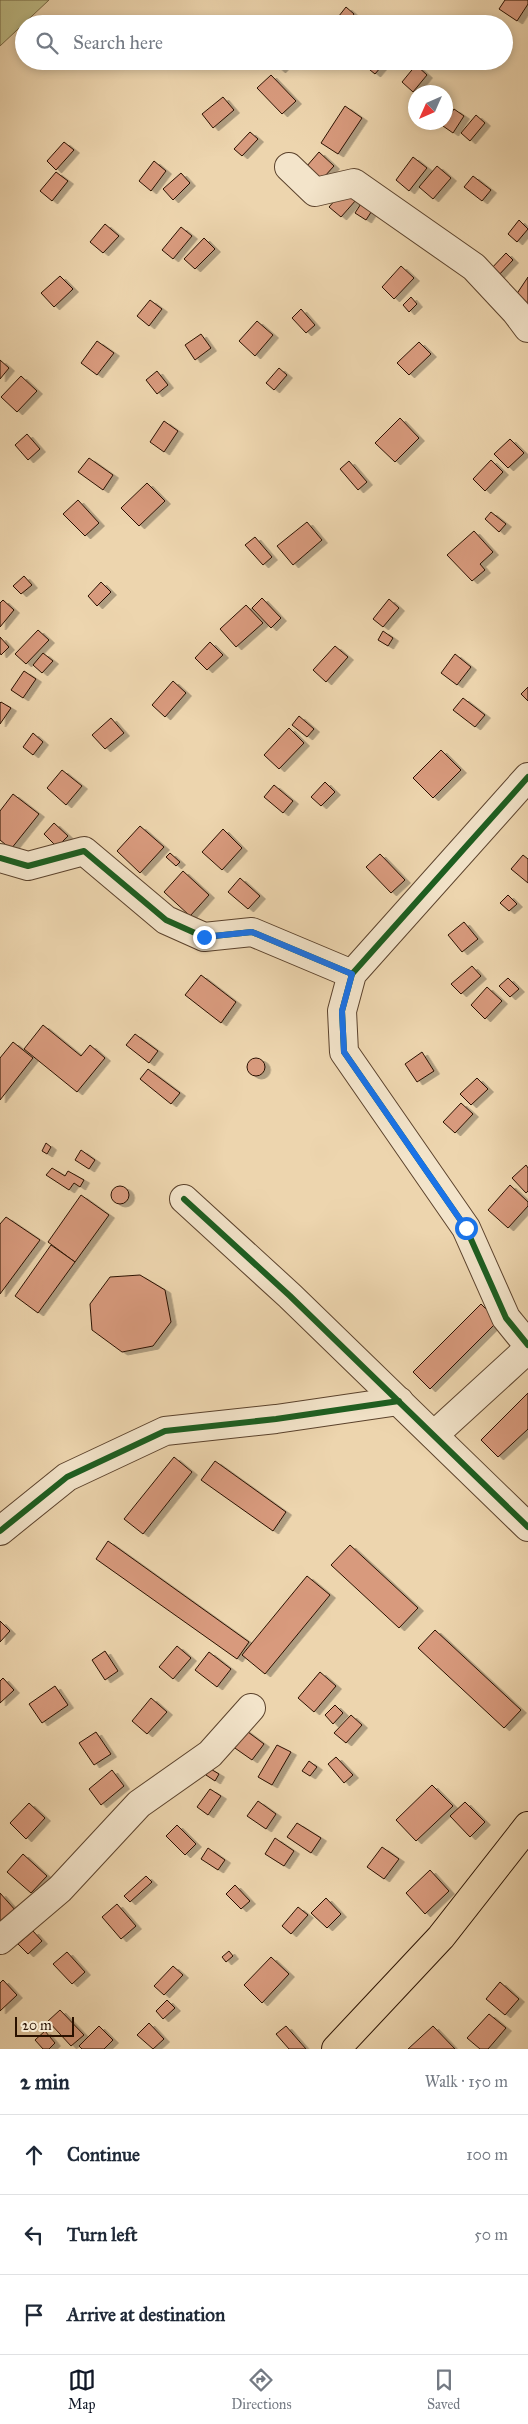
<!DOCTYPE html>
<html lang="en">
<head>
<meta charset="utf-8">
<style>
	:root { --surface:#fff; --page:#f2f2f3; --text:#1f2937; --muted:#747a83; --line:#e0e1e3; --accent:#111827 }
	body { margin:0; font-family:"IM FELL Great Primer",serif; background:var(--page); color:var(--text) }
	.compass { position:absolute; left:408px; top:85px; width:45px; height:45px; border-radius:50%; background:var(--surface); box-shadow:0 2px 8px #0003; rotate:225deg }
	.scale { position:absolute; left:15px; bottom:12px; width:59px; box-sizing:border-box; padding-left:5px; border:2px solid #2a1100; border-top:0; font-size:14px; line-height:18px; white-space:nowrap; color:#2a1100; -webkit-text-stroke:4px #f3e4ca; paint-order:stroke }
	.stop { position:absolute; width:15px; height:15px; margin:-11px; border:4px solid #1a73e8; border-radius:50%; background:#fff }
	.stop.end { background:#1a73e8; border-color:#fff; box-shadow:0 1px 5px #0008 }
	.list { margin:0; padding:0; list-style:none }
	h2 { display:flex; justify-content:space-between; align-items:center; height:65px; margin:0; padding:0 20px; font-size:21px }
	h2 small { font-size:16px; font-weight:400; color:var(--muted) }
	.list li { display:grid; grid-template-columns:32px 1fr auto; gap:15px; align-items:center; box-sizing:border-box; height:80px; padding:0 20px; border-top:1px solid var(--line) }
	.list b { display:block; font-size:19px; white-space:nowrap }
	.list em { font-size:16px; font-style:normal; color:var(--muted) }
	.icon { flex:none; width:28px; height:28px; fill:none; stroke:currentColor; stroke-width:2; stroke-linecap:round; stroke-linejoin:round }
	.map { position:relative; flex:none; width:528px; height:2049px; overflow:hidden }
	.search { position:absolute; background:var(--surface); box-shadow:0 2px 8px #0003; left:15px; right:15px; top:15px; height:55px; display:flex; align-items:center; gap:12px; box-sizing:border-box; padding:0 18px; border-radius:28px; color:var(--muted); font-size:19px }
	.sheet { height:305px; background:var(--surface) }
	nav { display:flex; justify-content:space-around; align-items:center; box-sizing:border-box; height:70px; border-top:1px solid var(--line); background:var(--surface); font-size:14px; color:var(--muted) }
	nav a { display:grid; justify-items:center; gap:2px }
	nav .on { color:var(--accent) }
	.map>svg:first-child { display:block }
</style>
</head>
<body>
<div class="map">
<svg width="528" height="2049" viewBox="0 0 528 2049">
	<defs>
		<filter id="shadow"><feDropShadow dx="5.5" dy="3" stdDeviation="0" flood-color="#0004"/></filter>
	</defs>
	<rect width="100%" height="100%" fill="#edd5ae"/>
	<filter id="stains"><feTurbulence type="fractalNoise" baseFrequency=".004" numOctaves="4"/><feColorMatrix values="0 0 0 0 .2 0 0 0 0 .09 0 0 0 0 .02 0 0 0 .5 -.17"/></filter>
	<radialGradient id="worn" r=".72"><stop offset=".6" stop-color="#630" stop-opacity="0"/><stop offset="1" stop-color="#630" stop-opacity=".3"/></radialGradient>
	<polygon fill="#bebc86" stroke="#746643" points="0,0 49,0 0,46"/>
	<g fill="#d89a7d" stroke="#2a1100" filter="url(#shadow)">
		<polygon points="505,0 528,0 528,4 517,21 499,9"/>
		<polygon points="346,7 354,14 347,24 339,24 335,21"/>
		<polygon points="270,61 288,61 280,70"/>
		<polygon points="359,61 386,61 375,74"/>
		<polygon points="416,65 427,75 413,92 402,82"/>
		<polygon points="271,75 296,101 282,114 257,88"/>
		<polygon points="223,97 234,110 213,128 202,114"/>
		<polygon points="345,106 362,118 338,154 321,143"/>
		<polygon points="454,109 464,116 453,133 443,126"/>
		<polygon points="476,115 485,123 470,141 461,133"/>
		<polygon points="250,132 258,139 242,156 234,149"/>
		<polygon points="64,142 74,150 56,170 47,161"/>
		<polygon points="319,152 334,166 314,188 300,174"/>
		<polygon points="413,157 427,168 409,191 396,180"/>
		<polygon points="154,161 166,171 151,191 139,181"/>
		<polygon points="437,166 451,178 433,199 419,187"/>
		<polygon points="56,172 68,181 52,201 40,191"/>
		<polygon points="181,173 190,183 173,200 163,189"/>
		<polygon points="473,176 491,190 482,201 464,187"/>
		<polygon points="344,190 356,200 341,217 329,207"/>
		<polygon points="366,196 377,203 366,220 355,213"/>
		<polygon points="519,220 528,229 517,242 508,234"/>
		<polygon points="105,224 119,236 103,253 90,242"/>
		<polygon points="181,227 192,236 173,259 162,250"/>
		<polygon points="204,238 215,249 195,269 184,259"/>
		<polygon points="506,253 513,260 496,278 489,271"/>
		<polygon points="401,266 414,278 394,299 382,287"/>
		<polygon points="60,276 73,289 54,307 41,293"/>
		<polygon points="528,277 528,303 527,304 516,295"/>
		<polygon points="411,297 417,304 409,312 403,305"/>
		<polygon points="150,300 162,309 149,326 137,316"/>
		<polygon points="301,309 315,325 306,333 292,318"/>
		<polygon points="257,321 273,335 255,356 239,341"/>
		<polygon points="201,334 211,348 195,360 185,345"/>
		<polygon points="97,341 114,353 97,375 81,363"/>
		<polygon points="419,342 431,354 409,375 397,363"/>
		<polygon points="0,360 9,368 0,379"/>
		<polygon points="279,368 287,375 274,390 266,383"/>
		<polygon points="157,371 168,385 157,394 146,380"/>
		<polygon points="21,376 37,391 17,412 1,397"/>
		<polygon points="400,418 419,438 395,462 375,443"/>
		<polygon points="164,421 178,431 164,452 150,442"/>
		<polygon points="27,434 40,449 28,460 15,445"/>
		<polygon points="510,439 524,453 508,468 494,454"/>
		<polygon points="89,458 113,475 103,490 78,472"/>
		<polygon points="491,460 503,472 485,491 473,479"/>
		<polygon points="349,461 367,482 358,490 340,469"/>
		<polygon points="147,483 165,501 139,526 121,508"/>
		<polygon points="78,500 99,523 85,536 63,514"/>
		<polygon points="491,512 506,524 499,532 485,519"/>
		<polygon points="307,522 322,540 293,565 277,546"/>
		<polygon points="474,531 493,552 480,564 485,570 472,581 447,555"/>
		<polygon points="255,537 272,557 263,565 245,545"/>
		<polygon points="24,576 32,585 21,594 13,586"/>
		<polygon points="101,582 111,592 97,606 88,596"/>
		<polygon points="262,598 281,618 271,628 252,608"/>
		<polygon points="389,599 399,608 383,627 373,619"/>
		<polygon points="3,600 14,610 0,627 0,603"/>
		<polygon points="246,605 263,623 236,647 220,629"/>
		<polygon points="38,630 49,640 26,664 15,654"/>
		<polygon points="383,631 393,638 388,646 378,640"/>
		<polygon points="0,637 9,647 1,655 0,653"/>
		<polygon points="210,642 223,655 207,670 195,658"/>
		<polygon points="335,646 348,657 326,682 313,670"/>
		<polygon points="43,653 53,661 42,673 33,665"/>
		<polygon points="455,654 471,667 457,685 441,673"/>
		<polygon points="24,671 36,679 23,698 11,690"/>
		<polygon points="173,681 186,693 165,717 152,705"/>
		<polygon points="528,687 528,701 521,694"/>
		<polygon points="463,698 485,715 475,727 453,710"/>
		<polygon points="1,702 11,708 0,724 0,703"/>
		<polygon points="299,716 314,729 307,737 292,725"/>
		<polygon points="111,718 124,733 105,749 92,735"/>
		<polygon points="289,728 304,743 279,769 264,755"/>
		<polygon points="33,733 43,742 33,755 23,747"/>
		<polygon points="441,750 461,770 433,798 413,778"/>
		<polygon points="62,770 82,786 66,805 47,788"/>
		<polygon points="325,782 335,792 321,806 311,797"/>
		<polygon points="274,785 293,801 283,813 264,797"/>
		<polygon points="13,794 39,814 11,849 0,840 0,811"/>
		<polygon points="54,823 68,836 57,847 44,834"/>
		<polygon points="140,826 164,847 140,873 117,851"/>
		<polygon points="223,829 242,848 222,870 202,852"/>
		<polygon points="170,853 180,862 176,866 166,857"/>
		<polygon points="380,854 405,880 391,893 366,867"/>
		<polygon points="523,855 528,859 528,883 511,869"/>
		<polygon points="183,871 209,895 190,916 164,892"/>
		<polygon points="240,878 260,896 248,909 228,892"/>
		<polygon points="508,895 517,904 509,911 500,903"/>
		<polygon points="464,922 478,939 462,952 448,935"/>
		<polygon points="472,966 481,976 461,994 451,984"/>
		<polygon points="201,975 236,1002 221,1023 185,995"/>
		<polygon points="508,978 519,989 510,997 499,986"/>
		<polygon points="487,987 502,1001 485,1019 471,1005"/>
		<polygon points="43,1025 81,1056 90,1045 105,1058 77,1092 24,1049"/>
		<polygon points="135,1034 158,1051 149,1063 126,1045"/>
		<polygon points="13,1042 33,1058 0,1100 0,1058"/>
		<polygon points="422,1052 434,1071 417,1082 405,1064"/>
		<circle cx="256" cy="1067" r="9"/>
		<polygon points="148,1069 180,1093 171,1104 140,1079"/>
		<polygon points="477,1078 488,1089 471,1105 460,1094"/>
		<polygon points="461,1103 473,1114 455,1133 443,1122"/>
		<polygon points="46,1143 51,1147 47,1154 42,1151"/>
		<polygon points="81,1150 95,1160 89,1169 75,1160"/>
		<polygon points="526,1165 528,1168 528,1191 526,1193 512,1178"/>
		<polygon points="52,1168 65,1176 68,1171 84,1180 80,1187 74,1183 69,1190 46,1175"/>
		<polygon points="510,1185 528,1202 528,1206 508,1228 488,1210"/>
		<circle cx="120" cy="1195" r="9"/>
		<polygon points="81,1195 109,1215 75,1262 48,1242"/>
		<polygon points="6,1217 40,1240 0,1294 0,1224"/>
		<polygon points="51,1245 75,1262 38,1313 15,1296"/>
		<polygon points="140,1275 165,1290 171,1322 153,1346 122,1352 92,1330 90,1304 110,1277"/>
		<polygon points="481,1304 498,1321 430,1389 413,1372"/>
		<polygon points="528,1393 528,1429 498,1457 481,1440"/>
		<polygon points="174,1457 192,1472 143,1534 124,1519"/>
		<polygon points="215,1461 286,1512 273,1531 201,1480"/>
		<polygon points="108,1541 249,1642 237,1659 96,1559"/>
		<polygon points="350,1545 418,1608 399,1628 331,1565"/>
		<polygon points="307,1576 330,1595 265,1674 242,1655"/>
		<polygon points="0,1621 10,1631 0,1642"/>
		<polygon points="435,1630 521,1710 504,1728 418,1648"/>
		<polygon points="177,1646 191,1658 173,1679 159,1667"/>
		<polygon points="105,1651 118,1671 105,1680 92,1660"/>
		<polygon points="209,1652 231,1669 217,1687 195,1670"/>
		<polygon points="320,1672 336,1686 314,1712 298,1698"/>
		<polygon points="3,1678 14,1690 0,1703 0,1681"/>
		<polygon points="55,1686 68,1705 42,1723 29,1704"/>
		<polygon points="151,1698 167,1712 147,1734 132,1721"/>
		<polygon points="335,1705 343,1713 333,1724 325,1715"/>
		<polygon points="351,1715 362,1725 346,1743 334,1733"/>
		<polygon points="244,1729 264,1744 252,1760 232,1746"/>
		<polygon points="96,1732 111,1754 94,1765 79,1743"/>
		<polygon points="277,1745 291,1752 272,1785 258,1777"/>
		<polygon points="336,1757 353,1775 344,1783 328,1764"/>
		<polygon points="309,1761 317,1767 310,1776 302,1771"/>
		<polygon points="209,1768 219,1774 215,1781 206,1775"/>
		<polygon points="112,1770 124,1786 101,1805 89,1789"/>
		<polygon points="432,1785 453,1806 416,1841 396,1820"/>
		<polygon points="210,1789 221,1796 208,1815 197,1807"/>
		<polygon points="258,1801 276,1814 266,1829 247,1816"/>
		<polygon points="465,1802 485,1822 470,1837 450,1816"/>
		<polygon points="29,1803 45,1818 26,1839 10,1823"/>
		<polygon points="297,1823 321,1838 311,1853 287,1837"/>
		<polygon points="177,1825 196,1844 185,1855 166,1836"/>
		<polygon points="275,1838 294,1851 284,1866 265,1854"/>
		<polygon points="382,1847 399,1859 384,1879 367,1867"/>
		<polygon points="208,1848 225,1860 218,1870 201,1859"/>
		<polygon points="23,1854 47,1876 31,1893 7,1872"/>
		<polygon points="430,1870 449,1891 425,1914 406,1893"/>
		<polygon points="146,1876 152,1882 130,1902 124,1896"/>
		<polygon points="235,1885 250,1901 241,1909 226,1894"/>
		<polygon points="0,1893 16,1911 3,1923 0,1921"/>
		<polygon points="326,1898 341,1914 327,1928 311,1913"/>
		<polygon points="117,1904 136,1926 121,1939 102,1917"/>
		<polygon points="298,1907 308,1915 291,1934 282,1926"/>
		<polygon points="33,1931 42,1941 28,1954 18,1944"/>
		<polygon points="229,1951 233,1956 226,1962 222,1957"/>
		<polygon points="67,1952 85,1972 72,1984 53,1964"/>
		<polygon points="271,1957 289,1974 262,2003 244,1985"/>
		<polygon points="173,1966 183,1975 164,1995 154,1986"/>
		<polygon points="3,1980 17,1995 0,2011 0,1983"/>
		<polygon points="500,1982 519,1999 505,2015 486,1999"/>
		<polygon points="167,2000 175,2008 163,2019 156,2011"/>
		<polygon points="60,2010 84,2035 71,2046 48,2021"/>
		<polygon points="489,2014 506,2028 488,2049 480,2049 467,2038"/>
		<polygon points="149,2023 164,2039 153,2049 137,2035"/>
		<polygon points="99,2026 113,2040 104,2049 82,2049 79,2046"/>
		<polygon points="286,2026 306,2049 289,2049 276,2034"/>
		<polygon points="433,2026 455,2049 408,2049"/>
		<polygon points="45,2031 55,2043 49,2049 43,2049 35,2040"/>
	</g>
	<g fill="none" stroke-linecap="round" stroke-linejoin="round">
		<defs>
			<g id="minor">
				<polyline points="289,167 315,192 354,183 474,267 516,312 528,328"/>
				<polyline points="528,777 352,974 342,1011 344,1052 466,1228 506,1318 528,1345"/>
				<polyline points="0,858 28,866 84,851 166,920 204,937 252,932 352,974"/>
				<polyline points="184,1199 290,1296 528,1527"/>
				<polyline points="434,1435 528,1349"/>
				<polyline points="0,1531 67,1477 165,1431 276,1419 399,1401"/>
				<polyline points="0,1940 60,1889 139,1804 210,1754 251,1708"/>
			</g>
			<polyline id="major" points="336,2049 441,1937 528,1826"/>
		</defs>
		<use href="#minor" stroke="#5b422c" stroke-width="30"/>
		<use href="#major" stroke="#2a1100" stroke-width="30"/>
		<use href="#minor" stroke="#f3e4ca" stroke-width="28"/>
		<use href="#major" stroke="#edd5ae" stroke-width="28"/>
		<defs>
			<g id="cycleway">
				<polyline points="528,777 352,974 342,1011 344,1052 466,1228 506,1318 528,1345"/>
				<polyline points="0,858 28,866 84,851 166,920 204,937 252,932 352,974"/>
				<polyline points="184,1199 290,1296 528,1527"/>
				<polyline points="0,1531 67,1477 165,1431 276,1419 399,1401"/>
			</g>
		</defs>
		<use href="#cycleway" stroke="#f3e4ca" stroke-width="9"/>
		<use href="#cycleway" stroke="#1b5e20" stroke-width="6"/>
	</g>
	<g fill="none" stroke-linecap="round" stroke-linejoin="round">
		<polyline stroke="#1a73e8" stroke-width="6" points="204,937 252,932 352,974 342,1011 344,1052 466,1228"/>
	</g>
	<rect width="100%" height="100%" filter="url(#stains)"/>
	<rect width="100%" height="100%" fill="url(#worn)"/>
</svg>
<svg class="compass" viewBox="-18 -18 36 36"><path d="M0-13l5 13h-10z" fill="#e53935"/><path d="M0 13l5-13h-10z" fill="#747a83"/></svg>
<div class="scale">20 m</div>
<div class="stop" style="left:466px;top:1228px"></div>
<div class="stop end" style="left:204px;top:937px"></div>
<div class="search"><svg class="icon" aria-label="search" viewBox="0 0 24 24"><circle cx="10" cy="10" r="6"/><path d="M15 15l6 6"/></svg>Search here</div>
</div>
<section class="sheet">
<h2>2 min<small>Walk · 150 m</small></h2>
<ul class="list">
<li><svg class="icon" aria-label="ahead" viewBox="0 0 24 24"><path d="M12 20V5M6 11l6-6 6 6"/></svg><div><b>Continue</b></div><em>100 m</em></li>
<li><svg class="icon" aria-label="left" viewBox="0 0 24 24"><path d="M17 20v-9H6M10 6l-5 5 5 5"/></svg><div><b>Turn left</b></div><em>50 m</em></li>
<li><svg class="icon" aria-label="arrive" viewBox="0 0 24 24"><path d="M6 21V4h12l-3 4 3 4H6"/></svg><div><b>Arrive at destination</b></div></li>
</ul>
</section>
<nav>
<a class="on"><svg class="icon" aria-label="map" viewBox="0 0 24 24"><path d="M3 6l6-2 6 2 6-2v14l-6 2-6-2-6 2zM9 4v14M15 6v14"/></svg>Map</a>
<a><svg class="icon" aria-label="directions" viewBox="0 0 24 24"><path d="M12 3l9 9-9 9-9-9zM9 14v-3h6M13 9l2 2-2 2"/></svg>Directions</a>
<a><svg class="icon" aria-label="saved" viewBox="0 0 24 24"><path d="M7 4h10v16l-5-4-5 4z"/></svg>Saved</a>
</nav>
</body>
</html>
